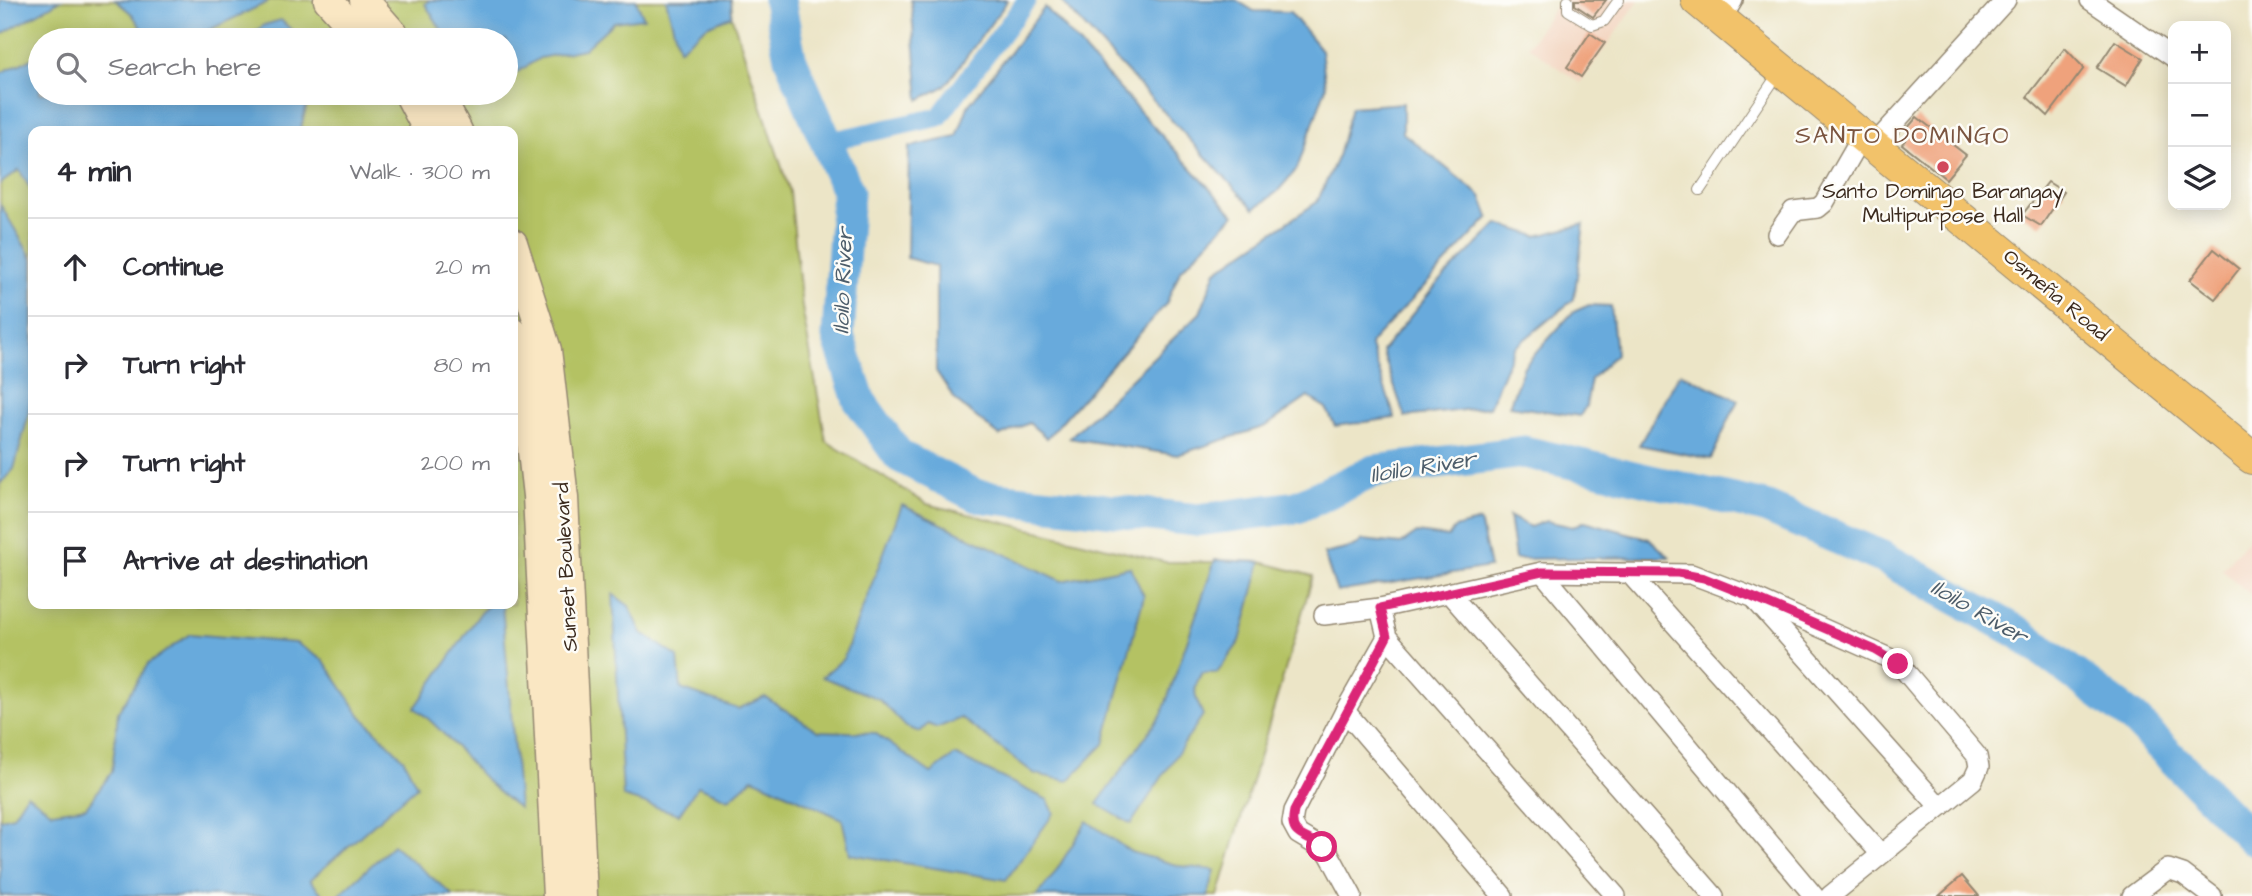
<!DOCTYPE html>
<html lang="en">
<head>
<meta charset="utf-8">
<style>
	:root { --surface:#fff; --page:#f7f7f7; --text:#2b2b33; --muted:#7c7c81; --line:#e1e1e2 }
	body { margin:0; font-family:"Architects Daughter",sans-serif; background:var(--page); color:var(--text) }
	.controls { position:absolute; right:21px; top:21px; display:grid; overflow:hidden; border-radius:14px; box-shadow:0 4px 18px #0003 }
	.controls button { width:63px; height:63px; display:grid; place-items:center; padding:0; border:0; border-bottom:2px solid var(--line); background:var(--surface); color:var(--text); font:35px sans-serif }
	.stop { position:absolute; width:21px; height:21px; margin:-16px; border:5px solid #db2777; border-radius:50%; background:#fff }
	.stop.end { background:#db2777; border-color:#fff; box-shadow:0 2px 7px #0008 }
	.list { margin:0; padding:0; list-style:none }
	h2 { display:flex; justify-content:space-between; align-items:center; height:91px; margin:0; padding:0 28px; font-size:30px }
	h2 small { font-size:23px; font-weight:400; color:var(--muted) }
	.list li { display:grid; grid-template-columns:46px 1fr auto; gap:21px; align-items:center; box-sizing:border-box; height:98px; padding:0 28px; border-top:2px solid var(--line) }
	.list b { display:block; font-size:26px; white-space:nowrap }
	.list em { font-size:23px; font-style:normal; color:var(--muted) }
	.icon { flex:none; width:38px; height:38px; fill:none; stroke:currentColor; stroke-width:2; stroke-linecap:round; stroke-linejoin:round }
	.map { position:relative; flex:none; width:2252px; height:896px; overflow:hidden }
	.search { position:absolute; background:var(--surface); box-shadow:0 4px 18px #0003; left:28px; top:28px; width:490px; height:77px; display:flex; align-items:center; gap:18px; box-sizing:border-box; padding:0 24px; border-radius:38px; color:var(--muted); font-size:26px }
	.panel { position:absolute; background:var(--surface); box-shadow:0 4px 18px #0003; left:28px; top:126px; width:490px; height:483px; border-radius:14px }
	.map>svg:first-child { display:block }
</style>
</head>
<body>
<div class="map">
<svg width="2252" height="896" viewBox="0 0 2252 896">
	<rect width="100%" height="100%" fill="#fdfcf7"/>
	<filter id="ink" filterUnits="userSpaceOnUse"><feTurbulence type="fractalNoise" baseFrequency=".0143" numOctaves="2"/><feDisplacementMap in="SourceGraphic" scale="14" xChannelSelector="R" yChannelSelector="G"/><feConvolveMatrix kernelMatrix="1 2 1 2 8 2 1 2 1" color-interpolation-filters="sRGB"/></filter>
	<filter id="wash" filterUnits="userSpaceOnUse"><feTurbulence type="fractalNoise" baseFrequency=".00686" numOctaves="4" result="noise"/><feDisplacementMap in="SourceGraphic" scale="28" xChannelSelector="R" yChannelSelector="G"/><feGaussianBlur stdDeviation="1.57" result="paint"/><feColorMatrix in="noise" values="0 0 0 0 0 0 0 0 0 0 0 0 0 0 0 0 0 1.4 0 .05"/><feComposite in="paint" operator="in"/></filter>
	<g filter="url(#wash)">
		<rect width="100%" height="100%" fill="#ece5c7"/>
		<g fill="#f3d4bf">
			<polygon points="1560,0 1639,0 1580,83 1528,46"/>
			<polygon points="2252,534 2252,596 2222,570"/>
		</g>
		<path fill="#b4c264" stroke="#787641" stroke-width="2" fill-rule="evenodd" d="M0 0H731L732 17 790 192 802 307 826 441 927 504 1165 562H1261L1313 576 1218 896H0ZM40 40H506V93H40ZM33 131H513V604H33Z"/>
		<g fill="#68aadc" stroke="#526a7d" stroke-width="2">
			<polygon points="0,0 61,0 0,35"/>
			<polygon points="115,0 266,0 268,2 188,40 149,40 132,14"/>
			<polygon points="430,0 636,0 644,18 614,22 584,49 540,58 506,79 506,40 448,40 425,4"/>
			<polygon points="666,0 731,0 732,16 707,26 679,49"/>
			<polygon points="911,0 1008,0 945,86 919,100"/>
			<polygon points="1060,0 1236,0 1254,11 1290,12 1321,50 1326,87 1297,169 1277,192 1254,209"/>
			<polygon points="1045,7 1234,215 1180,271 1166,304 1047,438 1029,423 1000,436 956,401 936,371 936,266 907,258 909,147 957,137 968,106"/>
			<polygon points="281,20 302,40 246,40 264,25"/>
			<polygon points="40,55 40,93 310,93 300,131 33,131 33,193 19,170 0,184 0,73"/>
			<polygon points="1403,103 1403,133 1481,196 1489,217 1370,344 1395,418 1335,426 1326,408 1308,397 1266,426 1177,455 1069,438 1200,313 1216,271 1317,202 1338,156 1351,107"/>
			<polygon points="0,204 33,260 33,380 28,417 14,469 0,484"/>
			<polygon points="1498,224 1537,236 1584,224 1574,299 1514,348 1489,407 1405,417 1382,351 1437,284"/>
			<polygon points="1589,305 1611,306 1616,354 1591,379 1586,406 1580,416 1509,406 1524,366 1573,312"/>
			<polygon points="1680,373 1738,400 1711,459 1639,445"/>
			<polygon points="902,505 1062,581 1130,567 1144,596 1104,744 1068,781 1035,774 961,718 937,728 928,724 920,732 906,727 879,699 822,677 843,659"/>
			<polygon points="1509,516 1530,527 1546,521 1573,527 1585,521 1649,539 1670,557 1515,559"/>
			<polygon points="1480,521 1490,567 1337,592 1324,554 1354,547 1363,540 1401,544 1417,533 1448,537 1454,528"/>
			<path d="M1215 560 1261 562 1240 641 1217 673H1202C1191 689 1195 698 1203 715L1131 824 1097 804 1162 714Z"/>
			<polygon points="613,594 629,606 642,633 678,657 681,689 738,709 765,697 818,731 875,733 931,773 955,755 1048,800 1054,813 1006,880 850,854 842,819 753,778 729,799 698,786 679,814 623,797"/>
			<path d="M490 604H502L519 808C478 781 454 737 415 708L481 612Z"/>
			<polygon points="190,634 296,643 324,661 361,716 403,758 417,786 310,880 324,896 0,896 0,819 13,816 27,794 52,812 86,807 112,772 118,712 148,664"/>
			<polygon points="1087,821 1131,852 1180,866 1215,870 1208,896 1036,896 1053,876"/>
			<polygon points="393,845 454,896 338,896"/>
		</g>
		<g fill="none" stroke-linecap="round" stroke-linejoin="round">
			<polyline stroke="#68aadc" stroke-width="19" points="826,142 939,117 1027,0"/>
			<polyline stroke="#68aadc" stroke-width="33" points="779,0 790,58 848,192 838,336 859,400 899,456 977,496 1197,520 1297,507 1374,471 1524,452 1765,507 1882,557 2018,632 2134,719 2252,839"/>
		</g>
		<g id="blocks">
			<g fill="#efa27c">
				<polygon points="1575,0 1606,0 1593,17 1575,5"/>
				<polygon points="1590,33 1605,43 1581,77 1567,67"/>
				<polygon points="2115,41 2143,58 2126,86 2097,68"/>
				<polygon points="2065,48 2084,68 2048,116 2027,97"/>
				<polygon points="1917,117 1966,155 1946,179 1902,144 1910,134 1906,130"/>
				<polygon points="2048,182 2064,192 2041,226 2022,215"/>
				<polygon points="2214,249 2239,269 2215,299 2190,280"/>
				<polygon points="1962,876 1979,896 1939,896"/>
			</g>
		</g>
	</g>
	<g filter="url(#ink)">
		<use href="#blocks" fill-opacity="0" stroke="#948872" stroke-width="2"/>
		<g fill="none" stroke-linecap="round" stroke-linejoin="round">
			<defs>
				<g id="lane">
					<polyline points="1568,0 1568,10 1592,25 1604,21 1619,0"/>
					<polyline points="1700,190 1778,74"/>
				</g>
				<g id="street">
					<polyline points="2090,0 2173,57"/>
					<polyline points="1722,18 1733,0"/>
					<polyline points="1874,145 2006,0"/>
					<polyline points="1777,234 1793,211 1818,208 1824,203 1863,135"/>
					<polyline points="1542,572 1814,896"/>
					<polyline points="1630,574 1880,853"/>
					<polyline points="1449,593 1714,896"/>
					<polyline points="1757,602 1938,805"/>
					<polyline points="1380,608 1387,637 1616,896"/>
					<polyline points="1324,615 1380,608 1542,572 1691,574 1752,597 1889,658 1905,671 1977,756 1979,767 1973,780 1830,896"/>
					<polyline points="1345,711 1503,896"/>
					<polyline points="1352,896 1328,852 1298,834 1292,823 1294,811 1345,711 1387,637"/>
					<polyline points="2132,896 2168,869 2183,874 2212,896"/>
				</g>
				<g id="secondary">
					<polyline points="328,0 364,40"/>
					<polyline points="364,0 399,40"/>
					<polyline points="408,93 428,131"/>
					<polyline points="438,93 458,131"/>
					<polyline points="513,243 547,350 564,498 583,896"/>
					<polyline points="513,332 522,362 537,496 557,896"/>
				</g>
				<polyline id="primary" points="1697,0 2252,458"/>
			</defs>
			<use href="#lane" stroke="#948872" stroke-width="12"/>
			<use href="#street" stroke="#948872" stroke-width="22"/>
			<use href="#secondary" stroke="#948872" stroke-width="31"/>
			<use href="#primary" stroke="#948872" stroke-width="34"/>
			<use href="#lane" stroke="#fff" stroke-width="10"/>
			<use href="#street" stroke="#fff" stroke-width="19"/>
			<use href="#secondary" stroke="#fae7c3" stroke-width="28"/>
			<use href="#primary" stroke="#f2c26a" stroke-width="32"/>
		</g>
	</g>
	<g fill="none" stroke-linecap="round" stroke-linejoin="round" filter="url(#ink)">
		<path stroke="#db2777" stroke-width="9" d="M1322 847C1305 834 1288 838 1294 811L1387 637 1380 608 1542 572 1678 573 1704 578 1752 597 1875 650 1898 664"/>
	</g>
	<circle fill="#d1495b" stroke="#fdfcf7" stroke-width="2.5" cx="1943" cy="167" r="7"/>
	<g text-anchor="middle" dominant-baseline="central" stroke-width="5" stroke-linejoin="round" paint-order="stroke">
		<g font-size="21" fill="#3b2a1e" stroke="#fdfcf7">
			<text x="1943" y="191">Santo Domingo Barangay<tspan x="1943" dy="24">Multipurpose Hall</tspan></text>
		</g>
		<g font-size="21" fill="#3b2a1e" stroke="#fdfcf7">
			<text transform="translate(2056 295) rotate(40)">Osmeña Road</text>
			<text transform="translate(566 567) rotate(-93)">Sunset Boulevard</text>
		</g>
		<g font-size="23" font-style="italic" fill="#4d5d6a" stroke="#fdfcf7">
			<text transform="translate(843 281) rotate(-88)">Iloilo River</text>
			<text transform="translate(1423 467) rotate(-9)">Iloilo River</text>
			<text transform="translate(1979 612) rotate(30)">Iloilo River</text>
		</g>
		<g font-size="24" letter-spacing="2" fill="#7a543f" stroke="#fdfcf7">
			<text x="1903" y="136">SANTO DOMINGO</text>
		</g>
	</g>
</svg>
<div class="controls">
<button>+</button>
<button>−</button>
<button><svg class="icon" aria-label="layers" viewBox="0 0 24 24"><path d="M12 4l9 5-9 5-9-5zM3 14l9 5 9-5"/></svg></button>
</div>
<div class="stop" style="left:1322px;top:847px"></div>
<div class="stop end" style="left:1898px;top:664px"></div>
<div class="search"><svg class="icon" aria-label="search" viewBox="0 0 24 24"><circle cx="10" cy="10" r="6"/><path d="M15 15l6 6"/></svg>Search here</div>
<section class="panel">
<h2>4 min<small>Walk · 300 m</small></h2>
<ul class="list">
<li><svg class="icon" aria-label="ahead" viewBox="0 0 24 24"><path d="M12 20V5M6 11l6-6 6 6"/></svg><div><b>Continue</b></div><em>20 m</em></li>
<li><svg class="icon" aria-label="right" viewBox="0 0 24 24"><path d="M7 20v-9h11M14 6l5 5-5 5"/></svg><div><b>Turn right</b></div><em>80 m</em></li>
<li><svg class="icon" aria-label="right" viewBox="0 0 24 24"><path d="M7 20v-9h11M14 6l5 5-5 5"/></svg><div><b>Turn right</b></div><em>200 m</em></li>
<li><svg class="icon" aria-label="arrive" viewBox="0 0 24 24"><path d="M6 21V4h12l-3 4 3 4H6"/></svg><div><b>Arrive at destination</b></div></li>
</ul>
</section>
</div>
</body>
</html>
